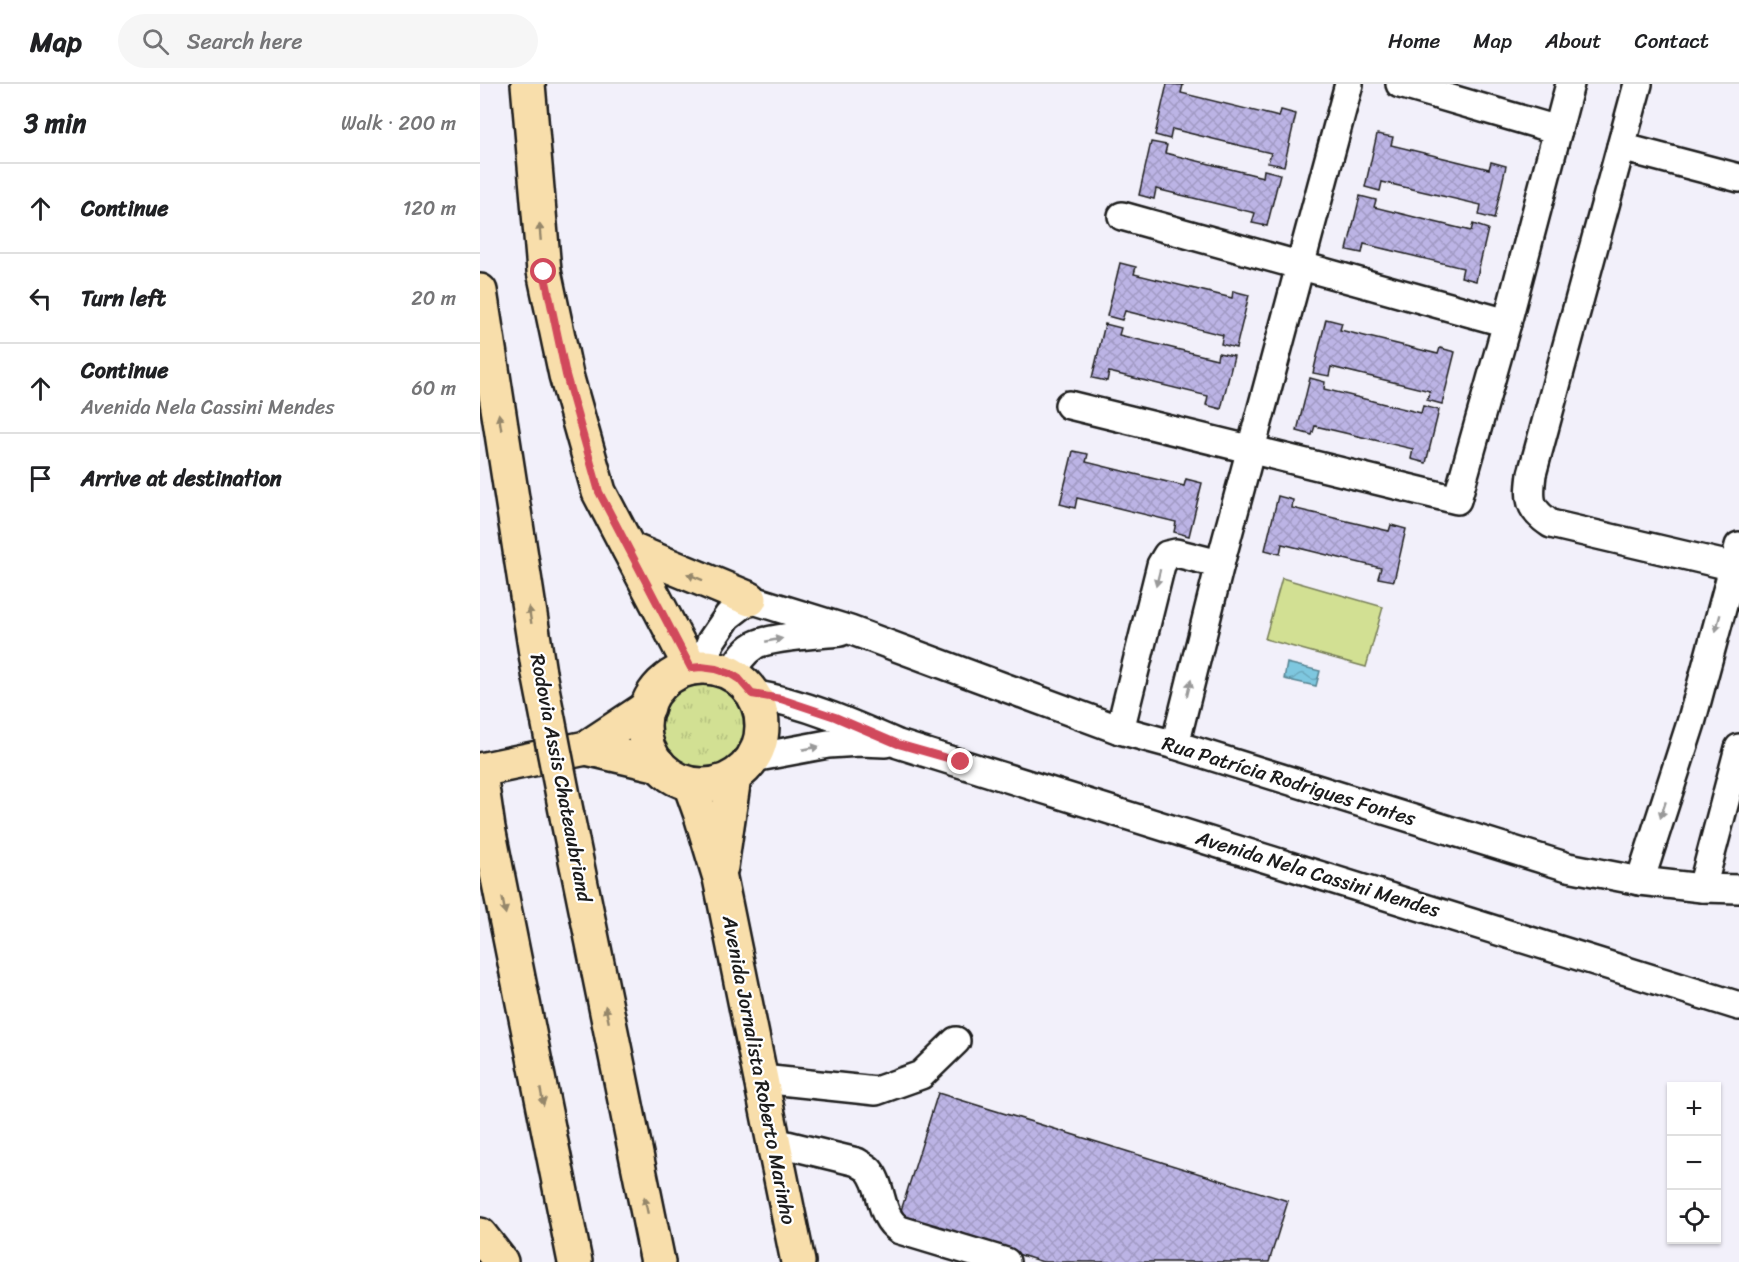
<!DOCTYPE html>
<html lang="en">
<head>
<meta charset="utf-8">
<style>
	:root { --surface:#fff; --page:#f6f6f6; --text:#202124; --muted:#757577; --line:#e0e0e0 }
	body { margin:0; font-family:Sriracha,sans-serif; background:var(--page); color:var(--text) }
	.controls { position:absolute; right:18px; bottom:18px; display:grid; overflow:hidden; border-radius:0px; box-shadow:0 2px 4px #0004 }
	.controls button { width:54px; height:54px; display:grid; place-items:center; padding:0; border:0; border-bottom:2px solid var(--line); background:var(--surface); color:var(--text); font:30px sans-serif }
	.stop { position:absolute; width:18px; height:18px; margin:-14px; border:4px solid #d1495b; border-radius:50%; background:#fff }
	.stop.end { background:#d1495b; border-color:#fff; box-shadow:0 2px 6px #0008 }
	.list { margin:0; padding:0; list-style:none }
	h2 { display:flex; justify-content:space-between; align-items:center; height:78px; margin:0; padding:0 24px; font-size:26px }
	h2 small { font-size:20px; font-weight:400; color:var(--muted) }
	.list li { display:grid; grid-template-columns:39px 1fr auto; gap:18px; align-items:center; box-sizing:border-box; height:90px; padding:0 24px; border-top:2px solid var(--line) }
	.list b { display:block; font-size:22px; white-space:nowrap }
	.list p { margin:0; font-size:20px; white-space:nowrap; color:var(--muted) }
	.list em { font-size:20px; font-style:normal; color:var(--muted) }
	.icon { flex:none; width:33px; height:33px; fill:none; stroke:currentColor; stroke-width:2; stroke-linecap:round; stroke-linejoin:round }
	.map { position:relative; flex:none; width:1259px; height:1178px; overflow:hidden }
	header { display:flex; align-items:center; gap:36px; box-sizing:border-box; height:84px; padding:0 30px; background:var(--surface); border-bottom:2px solid var(--line) }
	header strong { font-size:28px }
	nav { display:flex; gap:33px; margin-inline-start:auto; font-size:21px }
	.search { width:420px; height:54px; background:var(--page); display:flex; align-items:center; gap:15px; box-sizing:border-box; padding:0 21px; border-radius:33px; color:var(--muted); font-size:22px }
	main { display:flex }
	aside { flex:1; background:var(--surface) }
	.map>svg:first-child { display:block }
</style>
</head>
<body>
<header>
<strong>Map</strong>
<div class="search"><svg class="icon" aria-label="search" viewBox="0 0 24 24"><circle cx="10" cy="10" r="6"/><path d="M15 15l6 6"/></svg>Search here</div>
<nav><a>Home</a><a>Map</a><a>About</a><a>Contact</a></nav>
</header>
<main>
<aside>
<h2>3 min<small>Walk · 200 m</small></h2>
<ul class="list">
<li><svg class="icon" aria-label="ahead" viewBox="0 0 24 24"><path d="M12 20V5M6 11l6-6 6 6"/></svg><div><b>Continue</b></div><em>120 m</em></li>
<li><svg class="icon" aria-label="left" viewBox="0 0 24 24"><path d="M17 20v-9H6M10 6l-5 5 5 5"/></svg><div><b>Turn left</b></div><em>20 m</em></li>
<li><svg class="icon" aria-label="ahead" viewBox="0 0 24 24"><path d="M12 20V5M6 11l6-6 6 6"/></svg><div><b>Continue</b><p>Avenida Nela Cassini Mendes</p></div><em>60 m</em></li>
<li><svg class="icon" aria-label="arrive" viewBox="0 0 24 24"><path d="M6 21V4h12l-3 4 3 4H6"/></svg><div><b>Arrive at destination</b></div></li>
</ul>
</aside>
<div class="map">
<svg width="1259" height="1178" viewBox="0 0 1259 1178">
	<defs>
		<pattern id="grass-tufts" width="24" height="20" patternUnits="userSpaceOnUse" patternTransform="scale(1.5)"><rect width="24" height="20" fill="#d2e093"/><path d="M3 7l-1-3M5 7V3M7 7l1-3M15 17l-1-3M17 17v-4M19 17l1-3" fill="none" stroke="#b4c07e"/></pattern>
		<pattern id="water-waves" width="16" height="10" patternUnits="userSpaceOnUse" patternTransform="scale(1.5)"><rect width="16" height="10" fill="#7ec7df"/><path d="M0 5q4-4 8 0t8 0" fill="none" stroke="#6caabf"/></pattern>
		<pattern id="building-cross-hatch" width="8" height="8" patternUnits="userSpaceOnUse" patternTransform="scale(1.5)"><rect width="8" height="8" fill="#bcb4e5"/><path d="M0 0l8 8M0 8l8-8" fill="none" stroke="#a19ac4"/></pattern>
	</defs>
	<rect width="100%" height="100%" fill="#f2f0fa"/>
	<filter id="ink" filterUnits="userSpaceOnUse"><feTurbulence type="fractalNoise" baseFrequency=".0167" numOctaves="2"/><feDisplacementMap in="SourceGraphic" scale="12" xChannelSelector="R" yChannelSelector="G"/><feConvolveMatrix kernelMatrix="1 2 1 2 8 2 1 2 1" color-interpolation-filters="sRGB"/></filter>
	<g filter="url(#ink)">
		<circle fill="url(#grass-tufts)" stroke="#777e58" stroke-width="1.5" cx="223" cy="642" r="53"/>
		<polygon fill="#d2e093" stroke="#777e58" stroke-width="1.5" points="802,494 903,523 886,583 785,555"/>
		<polygon fill="url(#water-waves)" stroke="#578391" stroke-width="1.5" points="807,579 840,587 836,602 804,595"/>
		<g fill="url(#building-cross-hatch)" stroke="#1c1c1c" stroke-width="1.5">
			<polygon points="687,0 703,1 701,9 799,33 801,26 816,30 804,82 788,79 791,69 692,45 690,55 675,51"/>
			<polygon points="897,50 913,53 911,61 1009,85 1011,78 1026,82 1014,135 999,131 1001,121 902,98 900,107 885,103"/>
			<polygon points="671,58 687,61 685,69 783,93 784,86 800,90 787,142 772,139 775,129 676,105 674,115 659,111"/>
			<polygon points="880,112 896,116 894,123 991,147 993,140 1008,145 996,197 981,193 983,184 884,160 882,169 867,166"/>
			<polygon points="640,179 656,183 654,190 752,214 753,207 769,211 756,264 741,260 743,251 645,227 642,236 627,232"/>
			<polygon points="846,235 862,239 860,246 958,270 960,264 975,268 962,320 947,316 950,307 851,283 849,292 833,289"/>
			<polygon points="625,240 641,244 639,251 737,275 738,269 754,272 741,325 726,321 728,312 629,288 627,297 612,294"/>
			<polygon points="830,294 845,298 844,305 941,329 943,322 959,326 946,379 931,375 933,365 835,342 832,351 817,347"/>
			<polygon points="593,367 608,370 606,378 704,402 706,395 722,399 709,452 694,448 696,438 597,414 595,424 580,420"/>
			<polygon points="798,412 813,416 812,424 909,447 911,441 926,445 914,497 898,494 901,484 802,460 800,470 785,466"/>
			<polygon points="458,1009 808,1117 789,1178 563,1178 419,1133"/>
		</g>
		<g fill="none" stroke-linecap="round" stroke-linejoin="round">
			<defs>
				<g id="minor">
					<polyline points="920,0 1078,46"/>
					<path d="M1158 0 1052 390C1049 415 1048 425 1071 440L1259 484"/>
					<polyline points="1141,63 1259,94"/>
					<polyline points="642,132 1027,239"/>
					<polyline points="589,321 977,416 1027,239 1090,0"/>
					<polyline points="221,583 231,557 248,532 270,515 370,546 640,646 695,661 1088,783 1160,797 1222,804 1259,805"/>
					<path d="M251 590C257 579 263 568 275 561 290 553 340 550 360 548"/>
					<path d="M272 610C324 619 370 639 418 660L1259 922"/>
					<polyline points="640,646 681,481 687,471 696,469 740,480"/>
					<polyline points="695,661 740,480 869,0"/>
					<polyline points="273,674 348,660 380,658 405,659"/>
					<polyline points="1160,797 1211,639 1259,462"/>
					<polyline points="1222,804 1259,664"/>
					<polyline points="282,995 396,1007 441,991 476,957"/>
					<path d="M295 1058 377 1078C381 1081 386 1083 389 1086 404 1104 398 1132 420 1146L526 1178"/>
				</g>
				<g id="major">
					<polyline points="48,0 64,187 86,291 119,408 211,584"/>
					<polyline points="149,465 270,515"/>
					<circle cx="223" cy="642" r="59"/>
					<polyline points="106,664 179,681"/>
					<polyline points="0,686 106,664 168,623"/>
					<polyline points="210,700 220,728 240,794 318,1178"/>
					<polyline points="241,783 254,693"/>
				</g>
				<g id="highway">
					<polyline points="0,207 59,589"/>
					<polyline points="0,689 8,744 95,1178"/>
					<polyline points="87,732 178,1178"/>
					<polyline points="0,1151 21,1178"/>
				</g>
			</defs>
			<use href="#minor" stroke="#1c1c1c" stroke-width="32"/>
			<use href="#major" stroke="#1c1c1c" stroke-width="38"/>
			<use href="#highway" stroke="#1c1c1c" stroke-width="38"/>
			<use href="#minor" stroke="#fff" stroke-width="27"/>
			<use href="#major" stroke="#f8deab" stroke-width="33"/>
			<use href="#highway" stroke="#f8deab" stroke-width="33"/>
			<defs>
				<polyline id="highway-bridge" points="59,589 87,732"/>
			</defs>
			<use href="#highway-bridge" stroke="#1c1c1c" stroke-width="38" stroke-linecap="butt"/>
			<use href="#highway-bridge" stroke="#f8deab" stroke-width="33"/>
		</g>
		<defs><path id="oneway-solid" d="M-6-.8H1V-3.2L6.5 0L1 3.2V.8H-6Z" transform="scale(1.5)"/></defs>
		<g fill="#95876b">
			<use href="#oneway-solid" transform="translate(60 148) rotate(-95)"/>
			<use href="#oneway-solid" transform="translate(20 338) rotate(-99)"/>
			<use href="#oneway-solid" transform="translate(215 493) rotate(-158)"/>
			<use href="#oneway-solid" transform="translate(50 531) rotate(-99)"/>
			<use href="#oneway-solid" transform="translate(24 822) rotate(79)"/>
			<use href="#oneway-solid" transform="translate(127 930) rotate(-102)"/>
			<use href="#oneway-solid" transform="translate(62 1013) rotate(79)"/>
			<use href="#oneway-solid" transform="translate(166 1121) rotate(-102)"/>
		</g>
		<g fill="#999">
			<use href="#oneway-solid" transform="translate(678 494) rotate(104)"/>
			<use href="#oneway-solid" transform="translate(1238 539) rotate(105)"/>
			<use href="#oneway-solid" transform="translate(294 556) rotate(-11)"/>
			<use href="#oneway-solid" transform="translate(709 604) rotate(-76)"/>
			<use href="#oneway-solid" transform="translate(331 664) rotate(-11)"/>
			<use href="#oneway-solid" transform="translate(1183 726) rotate(108)"/>
		</g>
	</g>
	<g fill="none" stroke-linecap="round" stroke-linejoin="round" filter="url(#ink)">
		<polyline stroke="#d1495b" stroke-width="8" points="64,188 86,291 119,408 211,584 221,583 236,585 251,590 259,595 272,610 301,615 355,633 418,660 481,678"/>
	</g>
	<g text-anchor="middle" dominant-baseline="central" stroke-width="4.5" stroke-linejoin="round" paint-order="stroke">
		<g font-size="20" fill="#1c1c1c" stroke="#fff">
			<text transform="translate(81 694) rotate(79)">Rodovia Assis Chateaubriand</text>
			<text transform="translate(809 697) rotate(17)">Rua Patrícia Rodrigues Fontes</text>
			<text transform="translate(838 790) rotate(17)">Avenida Nela Cassini Mendes</text>
			<text transform="translate(279 986) rotate(79)">Avenida Jornalista Roberto Marinho</text>
		</g>
	</g>
</svg>
<div class="controls">
<button>+</button>
<button>−</button>
<button><svg class="icon" aria-label="locate" viewBox="0 0 24 24"><circle cx="12" cy="12" r="6"/><path d="M12 2v4M12 18v4M2 12h4M18 12h4"/></svg></button>
</div>
<div class="stop" style="left:64px;top:188px"></div>
<div class="stop end" style="left:481px;top:678px"></div>
</div>
</main>
</body>
</html>
